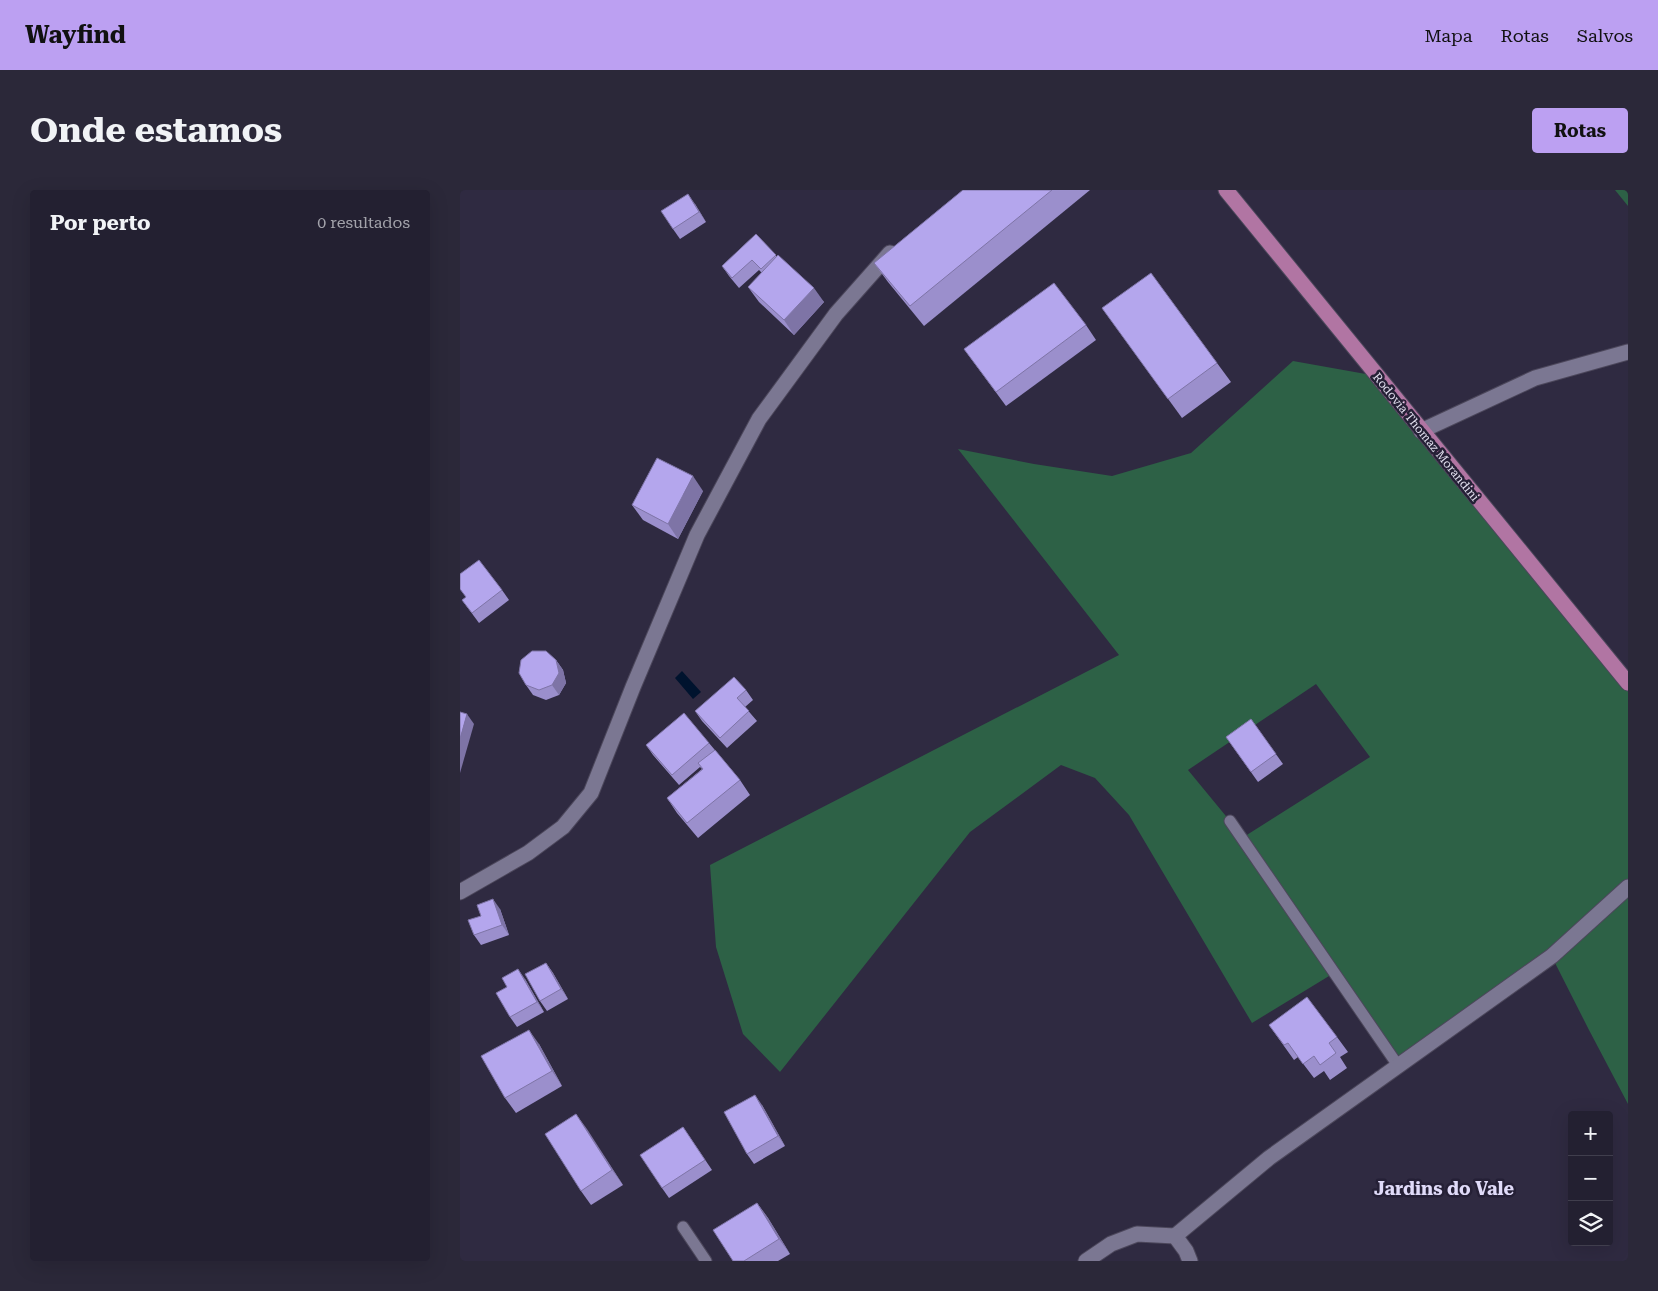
<!DOCTYPE html>
<html lang="pt">
<head>
<meta charset="utf-8">
<style>
	:root { --surface:#232031; --page:#2b2839; --text:#f1f3f6; --muted:#a3a3ab; --line:#403e4d; --accent:#bca0f2 }
	body { margin:0; font-family:"Roboto Serif",serif; background:var(--page); color:var(--text) }
	.controls { position:absolute; right:15px; bottom:15px; display:grid; overflow:hidden; border-radius:5px; box-shadow:0 5px 20px #0002 }
	.controls button { width:45px; height:45px; display:grid; place-items:center; padding:0; border:0; border-bottom:1px solid var(--line); background:var(--surface); color:var(--text); font:25px sans-serif }
	.list { margin:0; padding:0; list-style:none }
	h2 { display:flex; justify-content:space-between; align-items:center; height:65px; margin:0; padding:0 20px; font-size:21px }
	h2 small { font-size:16px; font-weight:400; color:var(--muted) }
	.icon { flex:none; width:28px; height:28px; fill:none; stroke:currentColor; stroke-width:2; stroke-linecap:round; stroke-linejoin:round }
	.map { position:relative; flex:none; width:1168px; height:1071px; overflow:hidden; border-radius:5px }
	header { display:flex; align-items:center; gap:30px; box-sizing:border-box; height:70px; padding:0 25px; background:var(--accent); color:#111 }
	header strong { font-size:24px }
	nav { display:flex; gap:28px; margin-inline-start:auto; font-size:18px }
	.intro { display:flex; align-items:center; justify-content:space-between; box-sizing:border-box; height:120px; padding:0 30px }
	h1 { margin:0; font-size:35px }
	.button { padding:12px 22px; border-radius:5px; background:var(--accent); color:#111; font-size:18px; font-weight:700 }
	main { display:flex; gap:30px; padding:0 30px }
	aside { flex:1; background:var(--surface); border-radius:5px; box-shadow:0 5px 20px #0002 }
	.map>svg:first-child { display:block }
</style>
</head>
<body>
<header>
<strong>Wayfind</strong>
<nav><a>Mapa</a><a>Rotas</a><a>Salvos</a></nav>
</header>
<div class="intro"><h1>Onde estamos</h1><a class="button">Rotas</a></div>
<main>
<aside>
<h2>Por perto<small>0 resultados</small></h2>
<ul class="list">
</ul>
</aside>
<div class="map">
<svg width="1168" height="1071" viewBox="0 0 1168 1071">
	<rect width="100%" height="100%" fill="#2f2a41"/>
	<g fill="#2d6146" fill-rule="evenodd">
		<polygon points="1155,0 1168,0 1168,16"/>
		<path d="M833 171 917 186 1168 493V914L1129 840 1092 767 939 877 874 783 792 833 669 625 635 588 601 575 510 642 320 882 283 844 256 757 250 675 659 465 498 259 574 274 652 286 731 263ZM856 494 910 567 782 648 770 631 728 580Z"/>
	</g>
	<polygon fill="#00132e" points="222,481 241,502 233,509 215,488"/>
	<g fill="none" stroke-linecap="round" stroke-linejoin="round">
		<defs>
			<g id="service">
				<polyline points="770,631 939,877"/>
				<polyline points="223,1037 246,1071"/>
			</g>
			<g id="minor">
				<polyline points="961,241 1075,188 1168,162"/>
				<polyline points="0,702 68,663 103,637 131,603 173,497 237,345 299,229 376,124 430,63"/>
				<polyline points="715,1046 809,968 1092,766 1168,697"/>
				<polyline points="715,1046 726,1061 730,1071"/>
				<polyline points="626,1071 651,1054 677,1044 715,1046"/>
			</g>
			<polyline id="primary" points="766,0 1168,493"/>
		</defs>
		<use href="#service" stroke="#4c475b" stroke-width="13"/>
		<use href="#minor" stroke="#4c475b" stroke-width="17"/>
		<use href="#primary" stroke="#4c475b" stroke-width="17"/>
		<use href="#service" stroke="#7b7792" stroke-width="11"/>
		<use href="#minor" stroke="#7b7792" stroke-width="15"/>
		<use href="#primary" stroke="#b175a3" stroke-width="15"/>
	</g>
	<g fill="#9b8fcc">
		<polygon points="503,0 630,0 464,136 428,92 414,73"/>
		<polygon points="235,14 246,32 220,49 213,39"/>
		<polygon points="296,44 317,67 364,112 334,145 299,112 288,97 302,83 299,80 279,98 269,86 262,76"/>
		<polygon points="642,118 757,173 771,192 722,228"/>
		<polygon points="626,135 636,150 546,216 504,159"/>
		<polygon points="243,301 218,349 183,330 172,315"/>
		<polygon points="42,400 49,410 19,433 2,410"/>
		<polygon points="96,470 103,480 106,493 99,505 86,510 73,505 66,495"/>
		<polygon points="286,500 293,510 285,517 297,531 267,558 242,531 235,521"/>
		<polygon points="791,529 823,574 798,592 766,547"/>
		<polygon points="249,553 280,590 290,605 238,648 217,623 207,608 242,579 240,577 219,595 193,565 186,555"/>
		<polygon points="40,719 49,745 21,755 14,745"/>
		<polygon points="86,773 93,783 108,809 87,821 80,811"/>
		<polygon points="65,789 84,822 57,837 50,827"/>
		<polygon points="809,835 877,847 888,862 880,867 887,878 870,890 864,881 854,888 838,867 834,870"/>
		<polygon points="79,854 102,896 56,923 45,908"/>
		<polygon points="302,915 325,956 294,974 287,964"/>
		<polygon points="116,924 163,995 131,1015 121,1001"/>
		<polygon points="223,937 252,980 209,1008 202,998"/>
		<polygon points="297,1013 308,1028 330,1064 318,1071 273,1071"/>
	</g>
	<g fill="#7e74a6">
		<polygon points="228,4 235,14 246,32 239,22"/>
		<polygon points="354,98 364,112 334,145 324,130"/>
		<polygon points="233,286 243,301 218,349 208,334"/>
		<polygon points="96,470 103,480 106,493 99,505 92,495"/>
		<polygon points="7,524 14,534 0,583 0,549"/>
		<polygon points="33,709 40,719 49,745 42,735"/>
		<polygon points="86,773 93,783 108,809 101,799"/>
		<polygon points="58,779 65,789 84,822 77,812"/>
		<polygon points="69,840 79,854 102,896 92,881"/>
		<polygon points="295,905 302,915 325,956 318,946"/>
		<polygon points="116,924 127,939 163,995 152,980"/>
		<polygon points="297,1013 308,1028 330,1064 319,1049"/>
	</g>
	<g fill="#b4a6ed" stroke="#7e74a6">
		<polygon points="503,0 592,0 450,116 414,73"/>
		<polygon points="228,4 239,22 213,39 201,21"/>
		<polygon points="296,44 316,65 301,79 292,70 272,88 262,76"/>
		<polygon points="318,65 354,98 324,130 288,97"/>
		<polygon points="691,83 757,173 708,209 642,118"/>
		<polygon points="594,93 626,135 536,202 504,159"/>
		<polygon points="197,268 233,286 208,334 172,315"/>
		<polygon points="19,370 42,400 12,423 2,410 6,407 0,399 0,384"/>
		<polygon points="72,461 86,461 96,470 99,483 92,495 79,500 66,495 59,483 61,470"/>
		<polygon points="274,487 286,500 277,508 289,521 260,548 235,521"/>
		<polygon points="0,522 7,524 0,549"/>
		<polygon points="224,523 249,553 212,585 186,555"/>
		<polygon points="791,529 816,564 791,582 766,547"/>
		<polygon points="255,560 280,590 227,633 207,608 243,579 238,573"/>
		<polygon points="33,709 42,735 14,745 8,730 21,726 17,715"/>
		<polygon points="86,773 101,799 80,811 65,784"/>
		<polygon points="58,779 77,812 50,827 36,803 47,797 42,788"/>
		<polygon points="847,807 877,847 869,853 876,863 860,875 854,866 843,874 828,853 824,855 809,835"/>
		<polygon points="69,840 92,881 45,908 21,866"/>
		<polygon points="295,905 318,946 287,964 264,922"/>
		<polygon points="116,924 152,980 121,1001 85,944"/>
		<polygon points="223,937 245,970 202,998 180,965"/>
		<polygon points="297,1013 319,1049 284,1071 273,1071 253,1040"/>
	</g>
	<g text-anchor="middle" dominant-baseline="central" stroke-width="5" stroke-linejoin="round" paint-order="stroke">
		<g font-size="12" fill="#e1dfee" stroke="#252036">
			<text transform="translate(966 247) rotate(51)">Rodovia Thomaz Morandini</text>
		</g>
		<g font-size="18" font-weight="bold" fill="#e0dbf9" stroke="#252036">
			<text x="984" y="998">Jardins do Vale</text>
		</g>
	</g>
</svg>
<div class="controls">
<button>+</button>
<button>−</button>
<button><svg class="icon" aria-label="layers" viewBox="0 0 24 24"><path d="M12 4l9 5-9 5-9-5zM3 14l9 5 9-5"/></svg></button>
</div>
</div>
</main>
</body>
</html>
